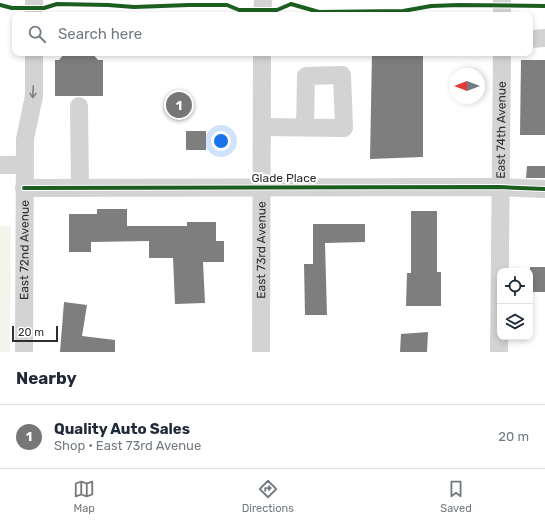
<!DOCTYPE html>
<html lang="en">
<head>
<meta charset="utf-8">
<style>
	:root { --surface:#fff; --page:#f2f2f3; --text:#1f2937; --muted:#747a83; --line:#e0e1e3; --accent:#777 }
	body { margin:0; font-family:Rubik,sans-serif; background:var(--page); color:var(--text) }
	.controls { position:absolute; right:12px; bottom:12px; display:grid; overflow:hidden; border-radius:8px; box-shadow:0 2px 6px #0003 }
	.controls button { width:36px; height:36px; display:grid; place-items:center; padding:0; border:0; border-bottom:1px solid var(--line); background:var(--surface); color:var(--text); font:20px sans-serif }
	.compass { position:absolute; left:449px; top:68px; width:36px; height:36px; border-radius:50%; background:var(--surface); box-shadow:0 2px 6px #0003; rotate:270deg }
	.scale { position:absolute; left:12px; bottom:10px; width:46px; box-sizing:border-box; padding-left:4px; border:2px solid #2e2e2e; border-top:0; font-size:11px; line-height:14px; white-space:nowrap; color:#2e2e2e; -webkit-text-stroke:3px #fff; paint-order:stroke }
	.you { position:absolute; left:221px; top:141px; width:14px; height:14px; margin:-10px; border:3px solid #fff; border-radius:50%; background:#1a73e8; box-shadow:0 0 0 6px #1a73e833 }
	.badge { display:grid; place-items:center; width:26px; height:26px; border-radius:50%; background:var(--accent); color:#fff; font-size:13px; font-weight:700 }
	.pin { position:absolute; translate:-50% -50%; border:2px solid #fff; box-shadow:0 1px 4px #0006 }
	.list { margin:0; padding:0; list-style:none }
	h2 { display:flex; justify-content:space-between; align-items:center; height:52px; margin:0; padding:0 16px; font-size:17px }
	h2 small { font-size:13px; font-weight:400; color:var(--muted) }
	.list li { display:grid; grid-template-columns:26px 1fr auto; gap:12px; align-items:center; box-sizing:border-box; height:64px; padding:0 16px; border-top:1px solid var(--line) }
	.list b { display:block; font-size:15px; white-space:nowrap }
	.list p { margin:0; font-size:13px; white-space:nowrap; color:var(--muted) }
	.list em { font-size:13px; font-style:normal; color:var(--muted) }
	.icon { flex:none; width:22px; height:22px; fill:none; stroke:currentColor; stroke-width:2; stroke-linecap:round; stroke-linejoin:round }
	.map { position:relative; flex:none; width:545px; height:352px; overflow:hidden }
	.search { position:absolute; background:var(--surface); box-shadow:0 2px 6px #0003; left:12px; right:12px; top:12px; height:44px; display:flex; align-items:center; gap:10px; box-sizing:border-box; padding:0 14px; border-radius:8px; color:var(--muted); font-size:15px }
	.sheet { height:116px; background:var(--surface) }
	nav { display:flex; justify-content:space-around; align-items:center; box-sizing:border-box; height:56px; border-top:1px solid var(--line); background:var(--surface); font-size:11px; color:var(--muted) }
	nav a { display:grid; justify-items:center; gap:2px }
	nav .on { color:var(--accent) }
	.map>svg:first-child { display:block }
</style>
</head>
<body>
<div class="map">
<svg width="545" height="352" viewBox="0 0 545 352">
	<rect width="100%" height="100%" fill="#fff"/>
	<polygon fill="#f1f5eb" points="0,226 11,226 10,352 0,352"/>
	<g fill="#7e7e7e">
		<polygon points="65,53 92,53 98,60 103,60 103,96 55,96 55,60 59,60"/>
		<polygon points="372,53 423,53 423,157 370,159"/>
		<polygon points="521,60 545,60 545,135 520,135"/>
		<rect x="186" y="131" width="20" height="19"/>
		<polygon points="527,166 545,166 545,178 526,178"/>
		<polygon points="97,209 127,209 127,226 187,226 187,222 216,222 216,241 224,241 224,262 203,262 205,303 175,304 173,258 149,258 149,241 91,242 91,252 69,252 69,214 97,214"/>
		<polygon points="411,211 437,211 437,272 441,272 441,306 406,306 407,273 411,273"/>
		<polygon points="313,224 365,224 365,242 325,243 327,315 305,315 304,264 313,264"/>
		<rect x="530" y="267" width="15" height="25"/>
		<polygon points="64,302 87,305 82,336 115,340 115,352 60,352"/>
		<polygon points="428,332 427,352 400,352 401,334"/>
	</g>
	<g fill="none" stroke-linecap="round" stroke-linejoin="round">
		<g stroke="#d3d3d3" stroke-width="18">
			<polyline points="34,0 34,15"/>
			<polyline points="262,15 263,0"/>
			<polyline points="502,15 502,0"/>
			<polyline points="530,39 545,38"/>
			<polyline points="79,106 80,188"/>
			<polyline points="262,127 344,128 342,75 306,76 305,128"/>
			<polyline points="0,165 24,165"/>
			<polyline points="24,188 499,187 545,189"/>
			<path id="s1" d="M24 352 25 139 34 96V53"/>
			<path id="s2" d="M261 352 262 53"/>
			<path id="s3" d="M499 352 502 53"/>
		</g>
		<defs>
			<g id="cycleway">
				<polyline points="0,5 12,8 44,8 57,4 108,5 134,7 189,5 227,5 239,10 277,10 291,4 319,12 403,11 431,6 459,5 545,6"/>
				<polyline points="24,188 499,187 545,189"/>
			</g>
		</defs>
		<use href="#cycleway" stroke="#fff" stroke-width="6"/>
		<use href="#cycleway" stroke="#1b5e20" stroke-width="4"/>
	</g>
	<defs><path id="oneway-shaft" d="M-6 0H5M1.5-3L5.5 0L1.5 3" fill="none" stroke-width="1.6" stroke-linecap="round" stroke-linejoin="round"/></defs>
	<use stroke="#808080" href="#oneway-shaft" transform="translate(33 92) rotate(92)"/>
	<g text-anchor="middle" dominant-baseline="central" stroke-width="4" stroke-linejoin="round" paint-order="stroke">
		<g font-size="12" fill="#2e2e2e" stroke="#fff">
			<text stroke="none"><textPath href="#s3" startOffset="222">East 74th Avenue</textPath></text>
			<text x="284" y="178">Glade Place</text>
			<text stroke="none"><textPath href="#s1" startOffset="102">East 72nd Avenue</textPath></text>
			<text stroke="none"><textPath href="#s2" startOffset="102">East 73rd Avenue</textPath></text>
		</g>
	</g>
</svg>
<div class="controls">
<button><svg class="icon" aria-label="locate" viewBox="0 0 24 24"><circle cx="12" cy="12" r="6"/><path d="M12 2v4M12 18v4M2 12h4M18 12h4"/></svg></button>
<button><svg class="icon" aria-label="layers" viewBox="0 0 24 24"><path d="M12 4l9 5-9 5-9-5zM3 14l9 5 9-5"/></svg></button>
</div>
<svg class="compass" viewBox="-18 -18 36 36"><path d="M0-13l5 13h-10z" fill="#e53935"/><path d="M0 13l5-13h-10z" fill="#747a83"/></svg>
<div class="scale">20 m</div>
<div class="you"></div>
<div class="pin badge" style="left:179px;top:105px">1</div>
<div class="search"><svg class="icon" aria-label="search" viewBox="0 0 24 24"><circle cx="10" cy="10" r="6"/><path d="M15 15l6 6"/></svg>Search here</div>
</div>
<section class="sheet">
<h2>Nearby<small></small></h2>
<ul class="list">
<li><span class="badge">1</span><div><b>Quality Auto Sales</b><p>Shop · East 73rd Avenue</p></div><em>20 m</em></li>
</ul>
</section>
<nav>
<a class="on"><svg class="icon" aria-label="map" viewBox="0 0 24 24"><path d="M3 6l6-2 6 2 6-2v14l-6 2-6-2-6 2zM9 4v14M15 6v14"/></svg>Map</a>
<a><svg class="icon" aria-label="directions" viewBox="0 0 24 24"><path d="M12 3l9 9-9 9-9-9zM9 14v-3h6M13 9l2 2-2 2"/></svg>Directions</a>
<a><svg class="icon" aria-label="saved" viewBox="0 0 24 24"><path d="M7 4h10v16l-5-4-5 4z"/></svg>Saved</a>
</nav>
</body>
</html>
